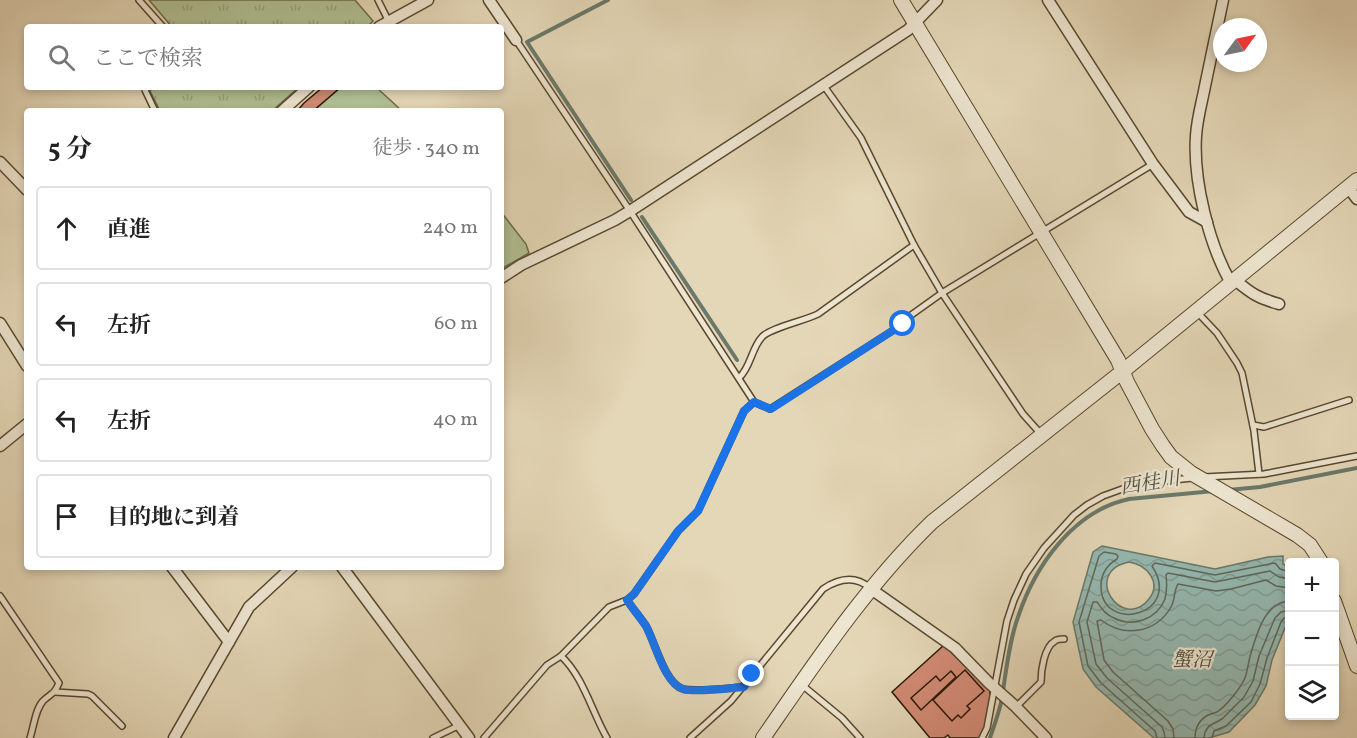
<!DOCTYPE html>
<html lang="ja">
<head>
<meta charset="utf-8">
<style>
	:root { --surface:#fff; --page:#f6f6f6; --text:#222; --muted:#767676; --line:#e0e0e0 }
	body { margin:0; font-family:Vollkorn,"Noto Serif JP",serif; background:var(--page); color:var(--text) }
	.controls { position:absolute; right:18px; bottom:18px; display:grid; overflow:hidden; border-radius:6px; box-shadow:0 3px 9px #0003 }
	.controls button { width:54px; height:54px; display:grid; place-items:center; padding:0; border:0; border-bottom:2px solid var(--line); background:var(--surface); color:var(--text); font:30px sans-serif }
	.compass { position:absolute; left:1213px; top:18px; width:54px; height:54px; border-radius:50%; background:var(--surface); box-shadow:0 3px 9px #0003; rotate:57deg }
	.stop { position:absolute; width:18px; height:18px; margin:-14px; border:4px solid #1a73e8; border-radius:50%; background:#fff }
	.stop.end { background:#1a73e8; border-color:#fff; box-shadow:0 2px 6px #0008 }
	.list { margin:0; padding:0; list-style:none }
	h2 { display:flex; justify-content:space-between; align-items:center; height:78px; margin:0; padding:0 24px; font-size:26px }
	h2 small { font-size:20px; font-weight:400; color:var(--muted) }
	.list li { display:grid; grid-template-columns:39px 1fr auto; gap:18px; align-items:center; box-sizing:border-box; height:84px; margin:0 12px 12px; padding:0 12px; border:2px solid var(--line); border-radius:6px }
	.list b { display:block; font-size:22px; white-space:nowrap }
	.list em { font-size:20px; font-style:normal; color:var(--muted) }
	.icon { flex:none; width:33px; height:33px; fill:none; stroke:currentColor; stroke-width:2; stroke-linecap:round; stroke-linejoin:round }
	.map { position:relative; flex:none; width:1357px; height:738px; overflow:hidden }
	.search { position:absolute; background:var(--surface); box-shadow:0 3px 9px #0003; left:24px; top:24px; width:480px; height:66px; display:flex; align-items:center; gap:15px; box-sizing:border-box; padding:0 21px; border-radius:6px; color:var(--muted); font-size:22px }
	.panel { position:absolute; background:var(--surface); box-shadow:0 3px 9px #0003; left:24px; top:108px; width:480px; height:462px; border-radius:6px }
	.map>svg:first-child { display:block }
</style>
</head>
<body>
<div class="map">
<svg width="1357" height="738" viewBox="0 0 1357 738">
	<defs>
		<pattern id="park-tufts" width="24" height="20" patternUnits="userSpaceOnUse" patternTransform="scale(1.5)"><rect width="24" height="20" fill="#b0bf92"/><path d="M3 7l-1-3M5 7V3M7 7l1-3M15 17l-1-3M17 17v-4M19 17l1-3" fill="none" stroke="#97a37c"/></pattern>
		<pattern id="water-waves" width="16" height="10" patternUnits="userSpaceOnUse" patternTransform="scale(1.5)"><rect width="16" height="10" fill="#95b9b2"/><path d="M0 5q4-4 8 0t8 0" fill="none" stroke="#809e97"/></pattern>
	</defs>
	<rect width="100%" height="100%" fill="#e4d7b7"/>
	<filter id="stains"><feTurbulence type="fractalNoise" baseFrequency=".00333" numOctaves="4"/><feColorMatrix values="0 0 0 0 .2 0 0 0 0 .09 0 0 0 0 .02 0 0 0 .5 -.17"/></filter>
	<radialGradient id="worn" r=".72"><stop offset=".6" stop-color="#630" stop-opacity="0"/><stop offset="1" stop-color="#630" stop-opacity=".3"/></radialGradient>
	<g fill="#b0bf92" stroke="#6c6c4a" stroke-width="1.5">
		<polygon points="341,87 376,87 402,111 313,111"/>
		<polygon points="501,212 526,244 529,253 501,269"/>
	</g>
	<g fill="url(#park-tufts)" stroke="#6c6c4a" stroke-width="1.5">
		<polygon points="149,0 355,0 373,21 367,27 172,27"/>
		<polygon points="153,87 299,87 272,111 160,111 150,91"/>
	</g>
	<path fill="url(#water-waves)" stroke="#6a796b" stroke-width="1.5" fill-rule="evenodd" d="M1102 546 1215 569 1268 557 1283 556V564L1289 567V618L1272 660 1266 686 1255 705 1229 732 1209 738H1154L1096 687 1083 669 1073 622 1093 552ZM1129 562C1147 565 1162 582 1149 599 1122 633 1081 572 1129 562Z"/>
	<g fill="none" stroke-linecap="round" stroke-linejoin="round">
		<g stroke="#5f685a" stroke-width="1.5">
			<path d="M1157 738 1155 731 1101 683 1088 666 1079 622 1099 556 1104 552 1116 554 1118 556 1117 559C1107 565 1101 574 1101 586 1101 635 1184 615 1152 566L1155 563 1215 575 1274 563 1276 564 1280 569 1290 572"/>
			<path d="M1165 738 1164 732 1162 727 1107 678 1096 664 1087 622 1093 602H1097C1102 609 1106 615 1114 618 1133 628 1157 619 1165 599 1167 591 1167 583 1166 575L1168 573 1215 582 1270 571 1279 577 1290 579"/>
			<path d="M1174 738 1173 729 1168 721 1113 672 1104 660 1097 621 1101 620C1124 638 1156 633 1171 607 1175 600 1174 590 1178 584L1216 591 1231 589 1266 580 1276 586 1290 588"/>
			<path d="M1195 738C1195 728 1199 720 1208 715 1211 714 1214 713 1217 712 1226 706 1239 690 1244 680 1248 672 1248 662 1251 653 1257 633 1265 602 1290 601"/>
			<polyline points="1204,738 1205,732 1209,726 1222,719 1244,697 1253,681 1259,656 1275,618 1281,612 1290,610"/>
			<polyline points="1212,738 1214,731 1226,726 1251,702 1260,684 1267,658 1281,622 1284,618 1290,618"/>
		</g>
		<g stroke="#6a796b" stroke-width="4">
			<polyline points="608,0 527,42 631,200"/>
			<polyline points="642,217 737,360"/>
			<polyline points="1228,490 1260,487 1357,468"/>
			<path d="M990 738C994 726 998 715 1001 703 1006 675 1008 645 1018 617 1035 566 1073 511 1129 499L1214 491"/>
		</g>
	</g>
	<g fill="#d28a75" stroke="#291801" stroke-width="1.5">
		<polygon points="323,87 341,87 313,111 297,111 304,103"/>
		<polygon points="944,645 990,691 989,710 983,733 980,738 950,738 948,735 944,738 930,738 892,692"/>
		<polygon points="965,670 984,691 967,706 970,709 961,718 958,715 952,721 933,700"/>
		<polygon points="951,671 956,677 921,710 911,698 936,676 940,681"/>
	</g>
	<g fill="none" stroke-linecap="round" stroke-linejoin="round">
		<defs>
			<g id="service">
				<polyline points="139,0 163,27"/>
				<polyline points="378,0 389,22"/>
				<polyline points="516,40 630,211 754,402 770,409 903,324 907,318 942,293 1153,164"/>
				<polyline points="824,86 861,138 914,245 942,293 1023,414 1040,433"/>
				<polyline points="148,87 145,90 155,111"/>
				<polyline points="1197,312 1217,333 1237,363 1242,373 1254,431 1259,474"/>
				<path d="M739 378C751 367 751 349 762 337 770 328 804 321 818 314L914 245"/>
				<polyline points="1253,425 1264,427 1349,400"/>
				<polyline points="1204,477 1264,474 1357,456"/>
				<path d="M0 596 59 683C54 695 51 693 43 701 35 710 34 726 30 738"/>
				<path d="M627 600C633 609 640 617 646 626 655 642 665 684 683 689 696 692 729 688 743 687"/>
				<path d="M561 656C583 676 592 712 607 738"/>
				<polyline points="802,685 842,718 860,738"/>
				<polyline points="55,692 88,694 92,696 122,726"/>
				<path d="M1016 707 1041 682C1041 671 1044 647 1055 641 1057 639 1061 639 1064 639"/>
				<polyline points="433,738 460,725"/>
				<polyline points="484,738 547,665 561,656 609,607 627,600 634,594 678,531 698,511 744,411 754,402"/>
				<path d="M690 738 731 701 823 589C838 579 855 575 870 588"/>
				<polyline points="982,738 987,728 1007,621 1014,600 1026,574 1044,548 1074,515 1087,505 1103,496 1136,484 1192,478"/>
			</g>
			<g id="minor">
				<polyline points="489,0 516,40"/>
				<polyline points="1048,0 1153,164 1189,212 1207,222"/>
				<path d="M1223 0C1217 29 1211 57 1205 86 1202 102 1197 119 1196 136 1193 180 1209 245 1231 283"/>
				<polyline points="379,27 428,0"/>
				<polyline points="282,111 309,87"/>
				<polyline points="0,162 27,190"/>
				<polyline points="1348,187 1357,199"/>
				<polyline points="501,278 521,265 615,220 630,211 908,30 937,0"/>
				<path d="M1235 280C1252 294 1258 298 1279 304"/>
				<polyline points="0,323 27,366"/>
				<polyline points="0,446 27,424"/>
				<polyline points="172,567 229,642"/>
				<polyline points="342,567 469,738"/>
				<polyline points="871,589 955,648 989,683 1016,707 1046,738"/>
				<polyline points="174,738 249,607 292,567"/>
			</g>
			<g id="tertiary">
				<polyline points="901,0 1118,360 1127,382 1152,429 1163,446 1171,457 1191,473 1297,535 1310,545 1321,562"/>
				<polyline points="1334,601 1357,666"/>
				<path d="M763 738C815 663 866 586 932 522L1123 371 1357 180"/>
			</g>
		</defs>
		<use href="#service" stroke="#58482e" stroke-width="8"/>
		<use href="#minor" stroke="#58482e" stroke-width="13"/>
		<use href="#tertiary" stroke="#58482e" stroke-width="16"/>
		<use href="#service" stroke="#ede5d0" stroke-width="5"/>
		<use href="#minor" stroke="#ede5d0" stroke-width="10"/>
		<use href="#tertiary" stroke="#ede5d0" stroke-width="14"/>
	</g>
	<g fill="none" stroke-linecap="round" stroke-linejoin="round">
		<path stroke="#1a73e8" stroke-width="8" d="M752 674 744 687C729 688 696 693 683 689 664 683 655 642 646 626 640 617 633 609 627 600L634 594 678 531 698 511 744 411 754 402 771 409 903 324"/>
	</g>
	<g text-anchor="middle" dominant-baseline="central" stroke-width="4.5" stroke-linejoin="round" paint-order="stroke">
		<g font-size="20" font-style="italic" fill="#4f503f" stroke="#ede5d0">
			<text transform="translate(1150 484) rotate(-9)">西桂川</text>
			<text x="1192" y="661">蟹沼</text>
		</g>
	</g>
	<rect width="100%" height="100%" filter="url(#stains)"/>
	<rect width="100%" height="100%" fill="url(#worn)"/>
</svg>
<div class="controls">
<button>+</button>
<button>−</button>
<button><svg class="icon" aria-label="layers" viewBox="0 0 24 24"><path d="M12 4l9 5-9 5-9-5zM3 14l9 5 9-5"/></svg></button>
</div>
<svg class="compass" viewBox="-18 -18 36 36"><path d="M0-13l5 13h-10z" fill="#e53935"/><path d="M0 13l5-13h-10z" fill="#767676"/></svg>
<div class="stop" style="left:903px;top:324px"></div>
<div class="stop end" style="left:752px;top:674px"></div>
<div class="search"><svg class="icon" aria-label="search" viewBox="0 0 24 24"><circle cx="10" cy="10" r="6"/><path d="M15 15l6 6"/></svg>ここで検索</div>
<section class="panel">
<h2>5 分<small>徒歩 · 340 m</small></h2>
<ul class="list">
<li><svg class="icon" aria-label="ahead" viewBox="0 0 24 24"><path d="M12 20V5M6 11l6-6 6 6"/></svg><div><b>直進</b></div><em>240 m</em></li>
<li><svg class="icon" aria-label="left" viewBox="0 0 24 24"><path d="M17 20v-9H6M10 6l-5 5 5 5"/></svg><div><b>左折</b></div><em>60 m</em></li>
<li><svg class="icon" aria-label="left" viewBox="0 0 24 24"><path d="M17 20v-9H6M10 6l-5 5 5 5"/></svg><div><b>左折</b></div><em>40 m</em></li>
<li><svg class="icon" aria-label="arrive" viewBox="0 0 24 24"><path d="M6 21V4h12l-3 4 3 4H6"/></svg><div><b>目的地に到着</b></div></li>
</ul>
</section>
</div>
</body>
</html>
